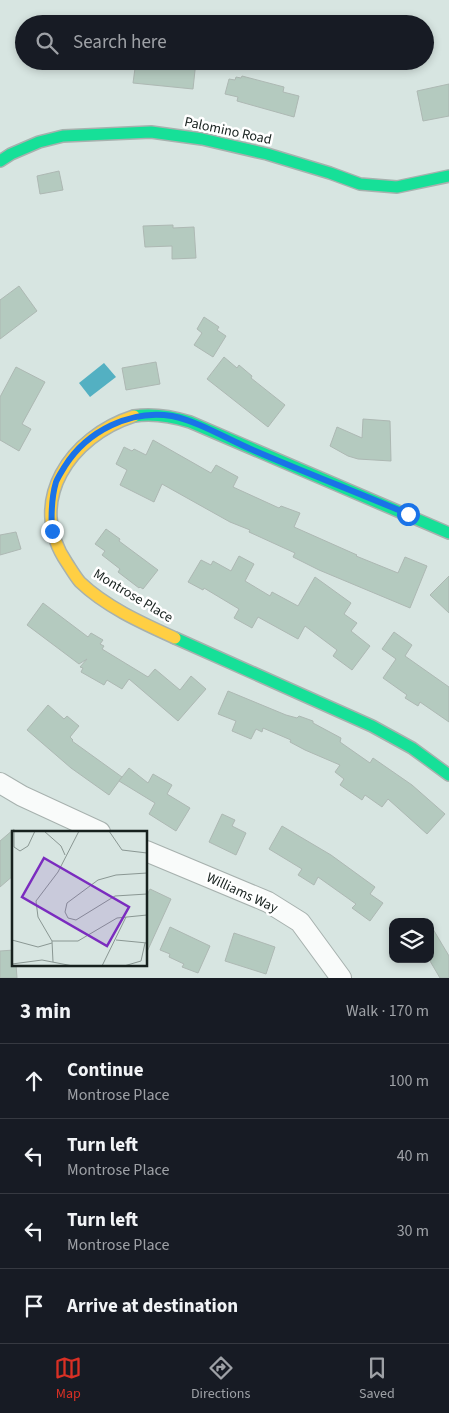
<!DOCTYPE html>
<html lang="en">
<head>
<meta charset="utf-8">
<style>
	:root { --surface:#171b24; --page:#20242c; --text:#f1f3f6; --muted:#9ea1a6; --line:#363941; --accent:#d93025 }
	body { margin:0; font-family:"Source Sans 3",sans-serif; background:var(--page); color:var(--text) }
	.controls { position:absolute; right:15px; bottom:15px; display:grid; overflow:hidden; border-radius:10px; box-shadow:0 2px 8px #0003 }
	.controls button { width:45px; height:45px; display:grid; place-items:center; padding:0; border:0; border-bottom:1px solid var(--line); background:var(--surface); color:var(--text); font:25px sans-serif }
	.stop { position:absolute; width:15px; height:15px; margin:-11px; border:4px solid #1a73e8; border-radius:50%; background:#fff }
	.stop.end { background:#1a73e8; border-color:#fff; box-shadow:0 1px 5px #0008 }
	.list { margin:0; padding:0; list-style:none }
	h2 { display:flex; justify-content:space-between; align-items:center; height:65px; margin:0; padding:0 20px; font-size:21px }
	h2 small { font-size:16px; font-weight:400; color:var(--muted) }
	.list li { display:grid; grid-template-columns:32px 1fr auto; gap:15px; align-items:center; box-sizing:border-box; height:75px; padding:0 20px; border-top:1px solid var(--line) }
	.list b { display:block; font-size:19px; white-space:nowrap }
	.list p { margin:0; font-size:16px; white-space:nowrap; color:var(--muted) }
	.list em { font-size:16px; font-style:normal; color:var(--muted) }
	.icon { flex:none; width:28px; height:28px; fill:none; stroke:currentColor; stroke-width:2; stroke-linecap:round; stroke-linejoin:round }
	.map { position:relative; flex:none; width:449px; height:978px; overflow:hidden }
	.search { position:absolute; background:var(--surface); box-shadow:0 2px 8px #0003; left:15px; right:15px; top:15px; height:55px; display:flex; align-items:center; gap:12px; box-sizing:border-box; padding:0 18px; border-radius:28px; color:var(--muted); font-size:19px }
	.sheet { height:365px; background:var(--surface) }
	nav { display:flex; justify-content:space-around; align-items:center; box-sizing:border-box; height:70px; border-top:1px solid var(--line); background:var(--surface); font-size:14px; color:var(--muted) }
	nav a { display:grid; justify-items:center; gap:2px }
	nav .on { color:var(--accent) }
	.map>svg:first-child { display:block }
</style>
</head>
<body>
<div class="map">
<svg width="449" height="978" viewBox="0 0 449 978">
	<rect width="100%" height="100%" fill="#d7e5e1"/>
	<polygon fill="#53b0c2" points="104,363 116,377 90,397 79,383"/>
	<g fill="#b4cabf" stroke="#adb8b3">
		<polygon points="136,61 196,61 193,89 133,83"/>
		<polygon points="242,76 284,87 283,92 299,96 294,117 237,101 238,97 225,94 229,79 235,80 236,77 241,78"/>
		<polygon points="449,84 449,116 423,121 417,91"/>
		<polygon points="59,171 63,190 40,194 37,176"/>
		<polygon points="173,225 173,228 194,227 196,258 172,259 172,246 145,247 143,226"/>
		<polygon points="19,286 37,311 0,339 0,300"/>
		<polygon points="204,317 219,327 217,330 226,336 213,357 194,345 202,333 197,329"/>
		<polygon points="224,357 237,368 239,365 252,376 251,378 285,405 268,427 207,379"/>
		<polygon points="156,362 160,384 126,390 122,368"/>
		<polygon points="16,367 45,382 22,424 31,429 19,451 0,440 0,397"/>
		<polygon points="363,419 390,421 391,461 358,459 348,456 330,446 337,427 362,438"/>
		<polygon points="153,440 211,473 216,465 238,477 233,487 279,508 281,506 300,513 294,527 357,555 356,556 398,573 405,557 427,566 410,608 319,570 293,557 295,553 249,532 250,530 230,522 162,484 154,502 120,485 127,470 116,464 124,447 132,451 134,449 146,455"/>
		<polygon points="106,529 120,539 119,541 158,570 143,589 140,587 139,588 118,572 120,569 102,555 105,551 95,544"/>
		<polygon points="16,532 21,549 0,555 0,535"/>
		<polygon points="239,556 254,564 245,581 270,596 272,592 298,606 315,577 351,603 344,614 357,623 351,631 370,646 352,670 333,656 337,650 305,626 298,639 258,617 252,628 234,618 239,609 204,588 203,590 188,582 201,560 211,565 213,561 231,571"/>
		<polygon points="449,576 449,613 430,595"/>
		<polygon points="43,603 88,637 91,633 103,640 100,644 104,646 102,649 148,677 155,669 180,690 191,676 206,689 178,721 129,679 122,689 107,680 104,685 81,672 83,668 80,667 87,659 79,664 27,625"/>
		<polygon points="394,632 412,645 405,656 449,687 449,722 420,702 418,706 405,698 407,695 383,678 396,659 382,649"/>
		<polygon points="228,691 286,715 297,718 299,716 313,721 313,723 341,738 340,742 370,763 373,758 412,785 445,814 427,834 388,799 382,807 365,795 362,800 340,785 344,779 335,772 340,765 305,750 290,742 291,740 263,728 262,732 256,729 251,739 232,731 236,721 218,714"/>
		<polygon points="48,705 64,719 67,716 79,726 70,737 73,740 72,741 122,777 109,795 71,768 27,730"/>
		<polygon points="129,768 148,783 153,774 172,785 167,794 190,808 176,831 149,814 155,803 119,781"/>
		<polygon points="222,814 235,820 232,826 246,833 236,855 209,842"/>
		<polygon points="282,826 331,855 375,887 370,894 383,903 370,921 352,908 356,904 318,877 314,885 298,875 302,869 269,849"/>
		<polygon points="14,829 14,875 0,887 0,841"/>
		<polygon points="150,889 171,899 146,954 146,897"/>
		<polygon points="430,924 449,956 449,978 440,978 430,961"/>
		<polygon points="170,927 210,946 198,973 182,967 184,964 169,957 170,954 160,950"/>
		<polygon points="234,933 275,947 266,974 225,961"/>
		<polygon points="14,950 14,964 16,964 17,978 0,978 0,951"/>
	</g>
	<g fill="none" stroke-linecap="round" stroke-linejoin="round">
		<defs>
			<g id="street">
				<polyline points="0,783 22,796 100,832"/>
				<polyline points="146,851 268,902 300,922 341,978"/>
			</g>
			<g id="fast">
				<polyline points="0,161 11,154 39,142 63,136 151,132 202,139 267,154 330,173 360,184 397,187 449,176"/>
				<path d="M134 416C154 413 171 416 190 422L449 533"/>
				<polyline points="175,638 372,726 412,748 449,775"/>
			</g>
			<path id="slow" d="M134 416C71 436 25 501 67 563 71 569 75 576 80 582 106 607 142 623 175 638"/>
		</defs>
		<use href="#street" stroke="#a7b1ae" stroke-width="22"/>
		<use href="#fast" stroke="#a7b1ae" stroke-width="14"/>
		<use href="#slow" stroke="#a7b1ae" stroke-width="14"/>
		<use href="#street" stroke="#f9fbfa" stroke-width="20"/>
		<use href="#fast" stroke="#16e098" stroke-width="11"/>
		<use href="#slow" stroke="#ffcf43" stroke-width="11"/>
	</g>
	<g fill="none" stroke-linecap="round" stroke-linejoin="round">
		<path stroke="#1a73e8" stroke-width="6" d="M52 531C51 514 51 499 56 482 58 477 62 471 65 466 87 431 131 409 172 416 200 422 227 439 253 450 304 472 356 492 408 514"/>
	</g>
	<g text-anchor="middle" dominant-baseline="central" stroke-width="5" stroke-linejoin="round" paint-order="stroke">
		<g font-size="14" fill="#17211e" stroke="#fff">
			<text transform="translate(228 131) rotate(12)">Palomino Road</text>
			<text transform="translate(133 596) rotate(31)">Montrose Place</text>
			<text transform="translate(242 893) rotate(25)">Williams Way</text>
		</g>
	</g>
	<g transform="translate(12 831)">
		<rect width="135" height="135" fill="#d7e5e1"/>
		<path fill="none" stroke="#8a9793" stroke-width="1" d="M2 0V16L8 20 16 15 23 0M32 0 49 15 53 24M97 0 110 19 135 22M135 42 104 44 86 49 55 72 53 81 56 87 64 89 103 65 135 63M0 109 26 116 40 112M104 109 135 112M40 110H66L105 87 135 84M41 131 40 110 26 86 24 70 46 41 67 0M0 133 30 129 61 135M90 135 114 86M112 135 129 130 133 112"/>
		<path fill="#7b2cbf" fill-opacity="0.15" stroke="#7b2cbf" stroke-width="2.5" d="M32 27 117 76 95 115 10 66Z"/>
		<rect width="135" height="135" fill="none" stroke="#17211e" stroke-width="2.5"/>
	</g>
</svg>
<div class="controls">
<button><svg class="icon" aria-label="layers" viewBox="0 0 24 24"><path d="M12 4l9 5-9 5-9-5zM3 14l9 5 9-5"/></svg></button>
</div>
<div class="stop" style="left:408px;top:514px"></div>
<div class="stop end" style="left:52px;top:531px"></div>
<div class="search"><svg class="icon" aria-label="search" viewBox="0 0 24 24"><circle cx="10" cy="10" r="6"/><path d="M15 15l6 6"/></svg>Search here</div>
</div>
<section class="sheet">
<h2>3 min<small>Walk · 170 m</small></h2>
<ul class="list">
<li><svg class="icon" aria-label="ahead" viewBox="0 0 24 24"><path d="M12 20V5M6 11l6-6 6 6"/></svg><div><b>Continue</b><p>Montrose Place</p></div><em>100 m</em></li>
<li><svg class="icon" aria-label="left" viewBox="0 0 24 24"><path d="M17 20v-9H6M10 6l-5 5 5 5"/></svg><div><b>Turn left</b><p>Montrose Place</p></div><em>40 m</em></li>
<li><svg class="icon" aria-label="left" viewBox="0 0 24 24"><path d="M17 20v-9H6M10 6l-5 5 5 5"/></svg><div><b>Turn left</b><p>Montrose Place</p></div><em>30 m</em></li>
<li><svg class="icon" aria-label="arrive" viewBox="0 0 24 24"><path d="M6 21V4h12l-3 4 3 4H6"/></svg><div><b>Arrive at destination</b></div></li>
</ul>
</section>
<nav>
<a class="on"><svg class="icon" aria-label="map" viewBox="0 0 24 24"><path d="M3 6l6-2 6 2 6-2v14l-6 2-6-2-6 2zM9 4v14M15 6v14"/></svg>Map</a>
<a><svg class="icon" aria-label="directions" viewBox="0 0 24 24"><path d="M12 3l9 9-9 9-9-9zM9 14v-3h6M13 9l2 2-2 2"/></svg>Directions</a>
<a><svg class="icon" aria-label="saved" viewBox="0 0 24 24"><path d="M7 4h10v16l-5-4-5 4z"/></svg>Saved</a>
</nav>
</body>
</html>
